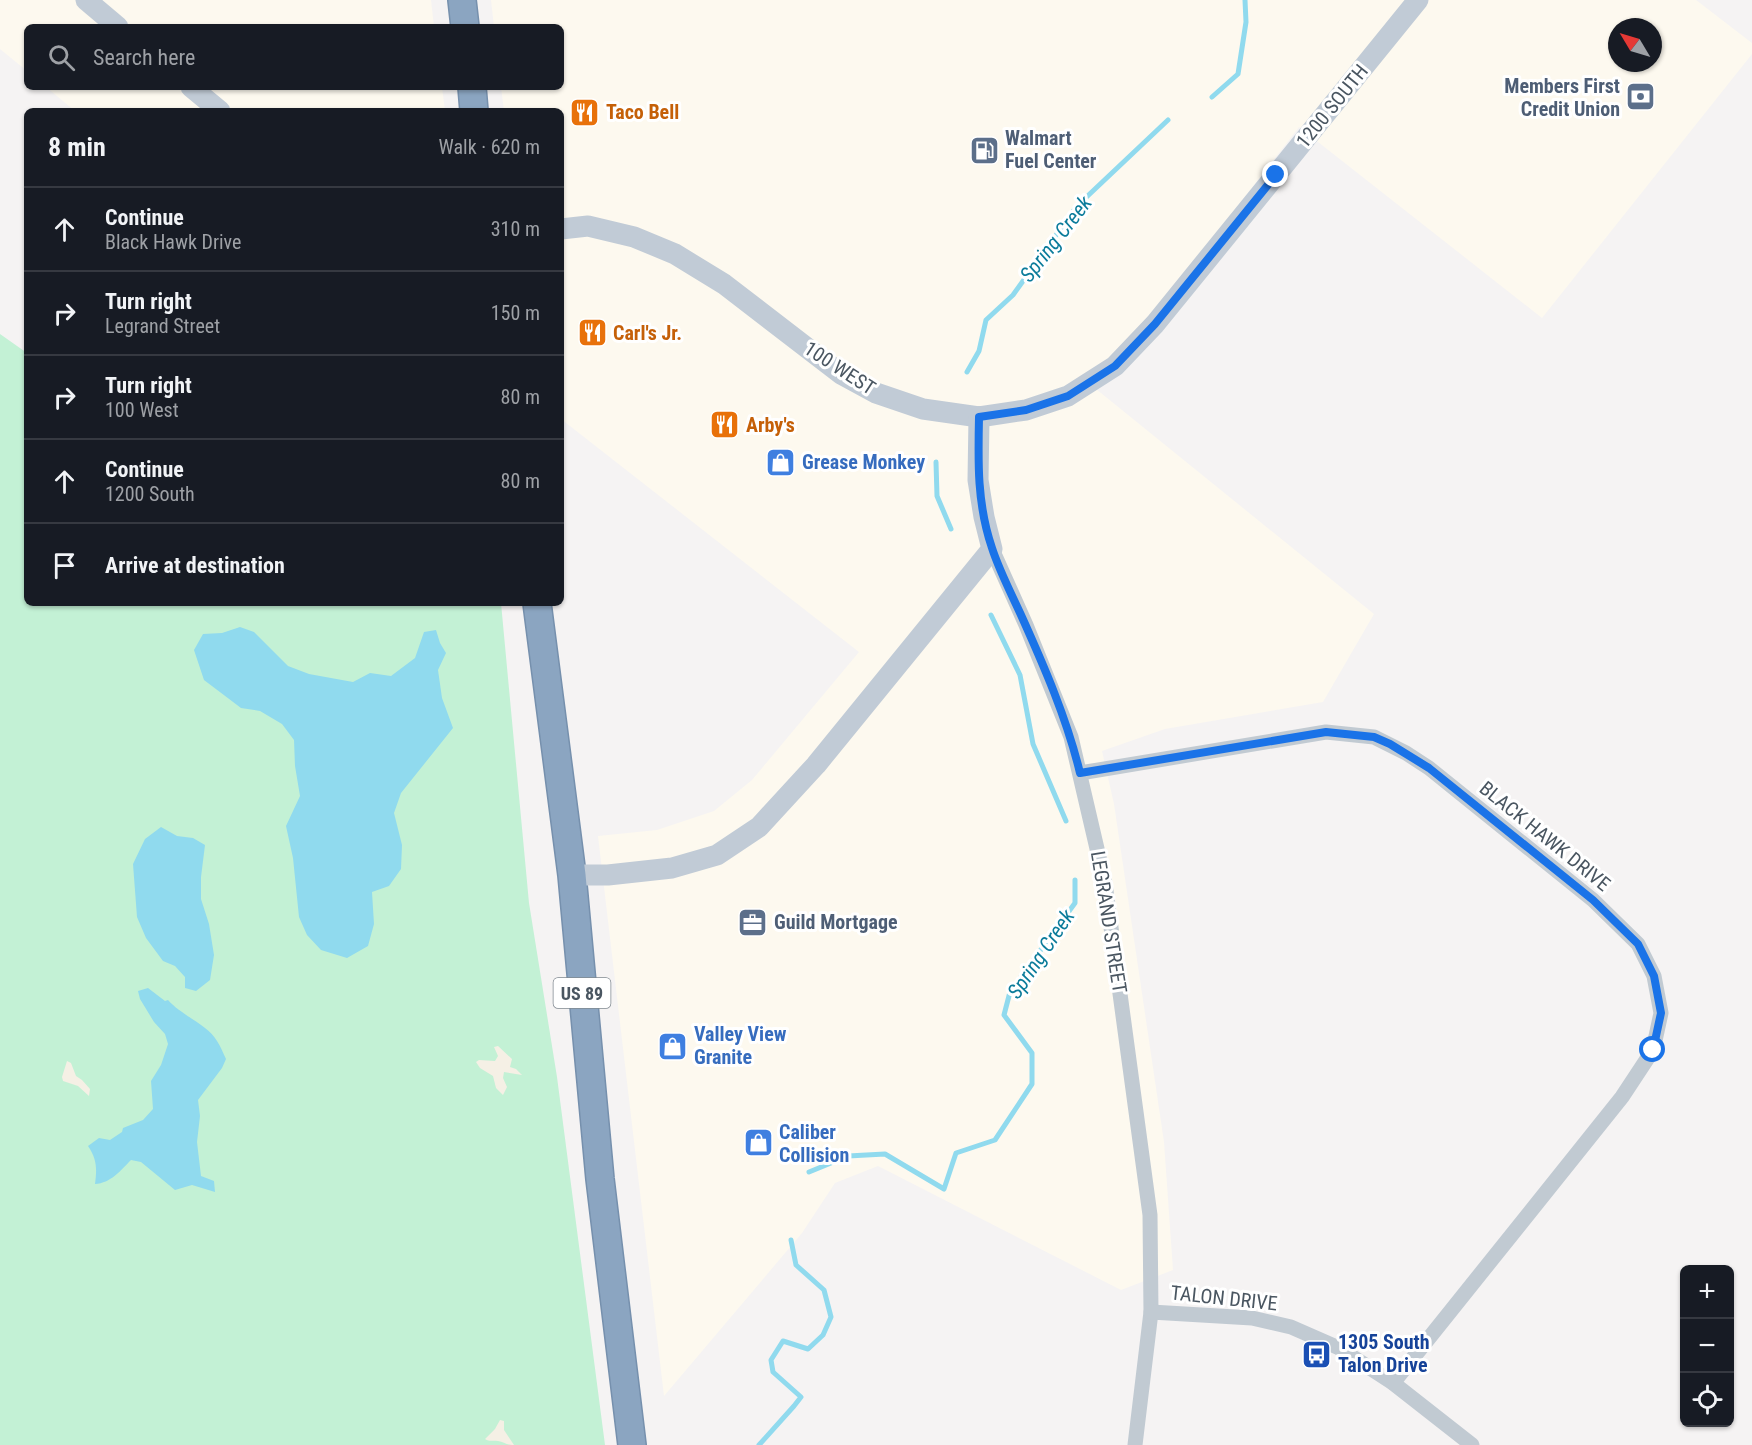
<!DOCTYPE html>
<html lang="en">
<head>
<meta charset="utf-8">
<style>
	:root { --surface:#171b24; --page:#242831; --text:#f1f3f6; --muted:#9ea1a6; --line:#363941 }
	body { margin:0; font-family:"Roboto Condensed",sans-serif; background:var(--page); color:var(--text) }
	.controls { position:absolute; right:18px; bottom:18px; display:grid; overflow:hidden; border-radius:9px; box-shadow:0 2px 4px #0004 }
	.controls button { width:54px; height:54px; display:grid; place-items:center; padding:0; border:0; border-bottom:2px solid var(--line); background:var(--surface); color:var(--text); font:30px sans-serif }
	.compass { position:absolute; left:1608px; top:18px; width:54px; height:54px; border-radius:50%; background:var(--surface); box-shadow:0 2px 4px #0004; rotate:308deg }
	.stop { position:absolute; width:18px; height:18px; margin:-14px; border:4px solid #1a73e8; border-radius:50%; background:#fff }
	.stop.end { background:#1a73e8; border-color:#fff; box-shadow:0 2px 6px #0008 }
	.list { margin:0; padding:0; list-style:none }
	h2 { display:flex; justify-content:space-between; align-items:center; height:78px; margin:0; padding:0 24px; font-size:26px }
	h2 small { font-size:20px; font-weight:400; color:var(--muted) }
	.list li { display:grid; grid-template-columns:39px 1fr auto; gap:18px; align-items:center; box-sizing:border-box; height:84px; padding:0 24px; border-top:2px solid var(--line) }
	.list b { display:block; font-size:22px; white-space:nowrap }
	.list p { margin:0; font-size:20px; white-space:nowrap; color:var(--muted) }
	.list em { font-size:20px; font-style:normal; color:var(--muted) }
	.icon { flex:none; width:33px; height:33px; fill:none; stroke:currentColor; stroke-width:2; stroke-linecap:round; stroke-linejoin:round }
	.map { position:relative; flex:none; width:1752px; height:1445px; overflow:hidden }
	.search { position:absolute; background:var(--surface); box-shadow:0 2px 4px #0004; left:24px; top:24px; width:540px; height:66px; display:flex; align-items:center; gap:15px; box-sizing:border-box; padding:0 21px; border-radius:9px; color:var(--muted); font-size:22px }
	.panel { position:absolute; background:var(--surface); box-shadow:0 2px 4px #0004; left:24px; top:108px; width:540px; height:498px; border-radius:9px }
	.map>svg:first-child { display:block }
</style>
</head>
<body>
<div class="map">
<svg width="1752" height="1445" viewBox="0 0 1752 1445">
	<rect width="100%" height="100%" fill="#f5f3f3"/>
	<g fill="#fdf9ef" fill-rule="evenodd">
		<polygon points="0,0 431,0 434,27 27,27 27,71 0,49"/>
		<path d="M491 0H1696L1752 43V54L1542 318 1299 127 1096 389 1374 614 1323 702 1165 729 1102 751 1114 804 1164 1142 1173 1270 1121 1290 878 1166 835 1183 802 1233 664 1396 598 836 657 830 714 811 752 780 859 652 561 419V111H504L501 87H561V27H494ZM1617 27H1653V63H1617Z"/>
		<polygon points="46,87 442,87 445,111 75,111"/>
	</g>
	<polygon fill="#c3f1d5" points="0,334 27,353 27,603 501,603 529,903 557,1077 605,1445 0,1445"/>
	<g fill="#f5f0e5">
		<polygon points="498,1046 512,1059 510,1067 516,1069 522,1075 504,1072 503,1078 507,1087 503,1095 496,1088 493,1076 480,1068 476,1062 479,1060 495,1061 498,1056 494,1047"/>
		<polygon points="67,1061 71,1063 76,1076 82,1080 90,1089 89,1096 78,1086 63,1081 62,1077"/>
		<path d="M500 1420 504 1421V1430L514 1445C506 1445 504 1442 498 1441 492 1440 490 1442 485 1439L495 1429Z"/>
	</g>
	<g fill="#90daee">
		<polygon points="240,627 254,632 288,666 309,674 353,682 370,673 391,676 415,658 424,632 436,630 440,643 446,653 438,670 442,698 453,728 401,793 394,813 402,845 401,869 389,886 372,892 374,924 368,946 347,958 321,950 307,935 299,917 293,858 286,826 300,796 295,766 294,740 282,724 260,711 241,708 204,680 194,650 203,634 222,633"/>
		<polygon points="161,827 177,836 193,838 205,845 201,877 201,899 209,924 214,955 210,980 196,991 185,988 185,977 175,966 163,961 146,938 137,917 133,864 145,839"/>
		<path d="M148 988 165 1001 168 1000C181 1015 208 1025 217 1041 221 1047 223 1053 226 1059L222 1068 198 1100 200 1116 197 1142 201 1176 214 1181 215 1192 192 1185 175 1190 141 1162 131 1160C120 1171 111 1183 95 1184 97 1169 97 1159 88 1146L99 1138 110 1140 122 1132 123 1128 143 1120 153 1109 151 1081 161 1065 168 1044 165 1034 154 1022 140 999 138 991Z"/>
	</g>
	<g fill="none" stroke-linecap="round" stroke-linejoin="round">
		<g stroke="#90daee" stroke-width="5">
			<polyline points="1212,97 1238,74 1246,22 1245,0"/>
			<polyline points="967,372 979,351 986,320 1013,295 1077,206 1168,120"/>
			<polyline points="936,462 937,496 951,529"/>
			<polyline points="991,615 1020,675 1033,744 1066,821"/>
			<polyline points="809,1172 848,1156 885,1154 944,1189 956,1153 995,1140 1032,1084 1032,1053 1004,1015 1010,992 1075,903 1075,880"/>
			<polyline points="759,1445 794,1406 801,1397 773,1372 771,1360 783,1341 808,1349 823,1335 831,1317 824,1290 796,1265 791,1240"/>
		</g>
		<defs>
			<g id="highway">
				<polyline points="462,0 465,27"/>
				<polyline points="472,87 474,111"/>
				<polyline points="537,603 572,875 600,1179 632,1445"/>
			</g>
		</defs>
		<use href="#highway" stroke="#7690ad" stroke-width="30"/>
		<g stroke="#c1cad2" stroke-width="15">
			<polyline points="992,549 1026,625 1071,737 1105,883 1150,1215 1151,1312 1135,1445"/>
			<polyline points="1080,773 1326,732 1374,737 1406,753 1429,768 1593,900 1638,944 1654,976 1661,1013 1653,1050 1622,1097 1393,1383"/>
			<polyline points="1151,1312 1252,1318 1291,1327 1339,1348 1393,1383 1472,1445"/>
		</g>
		<g stroke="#c1cbd6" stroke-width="21">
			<polyline points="86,0 118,27"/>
			<polyline points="191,87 220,111"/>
			<polyline points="561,229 588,226 634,237 675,254 724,284 841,374 876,393 923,409 979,417 1026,410 1068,396 1115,366 1155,324 1418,0"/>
			<polyline points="572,875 608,875 672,868 717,855 759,827 816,765 992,549 984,517 978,480 979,417"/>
		</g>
		<use href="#highway" stroke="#8ba5c1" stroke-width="27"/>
	</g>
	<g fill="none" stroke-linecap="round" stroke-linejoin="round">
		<path stroke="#1a73e8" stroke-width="8" d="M1276 175 1155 324 1115 366 1068 396 1026 410 979 417C978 462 977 504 992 548 999 570 1011 593 1021 615 1044 666 1067 719 1080 773L1326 732 1374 737 1390 744 1429 768 1593 900 1638 944 1654 976 1661 1013 1653 1050"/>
	</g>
	<defs>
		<symbol id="bank-square" viewBox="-11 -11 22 22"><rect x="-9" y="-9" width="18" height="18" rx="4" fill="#5c6f8a" stroke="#fff"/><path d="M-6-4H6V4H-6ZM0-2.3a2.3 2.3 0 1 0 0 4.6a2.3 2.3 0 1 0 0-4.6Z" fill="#fff"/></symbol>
		<symbol id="restaurant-square" viewBox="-11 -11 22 22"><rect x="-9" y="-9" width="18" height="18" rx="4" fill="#e8710a" stroke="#fff"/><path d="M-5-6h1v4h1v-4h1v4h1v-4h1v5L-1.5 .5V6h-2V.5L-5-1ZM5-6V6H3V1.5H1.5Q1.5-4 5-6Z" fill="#fff"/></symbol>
		<symbol id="fuel-square" viewBox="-11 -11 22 22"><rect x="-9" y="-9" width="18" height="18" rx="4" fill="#5c6f8a" stroke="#fff"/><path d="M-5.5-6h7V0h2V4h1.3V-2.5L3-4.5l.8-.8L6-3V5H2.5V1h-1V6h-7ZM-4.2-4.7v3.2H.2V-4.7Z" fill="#fff"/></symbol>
		<symbol id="shop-square" viewBox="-11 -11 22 22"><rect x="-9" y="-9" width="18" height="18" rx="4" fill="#3f7fe0" stroke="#fff"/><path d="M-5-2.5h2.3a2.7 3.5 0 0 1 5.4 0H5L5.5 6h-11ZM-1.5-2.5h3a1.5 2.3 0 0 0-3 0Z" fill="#fff"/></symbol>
		<symbol id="office-square" viewBox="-11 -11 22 22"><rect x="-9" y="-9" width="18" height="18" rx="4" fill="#5c6f8a" stroke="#fff"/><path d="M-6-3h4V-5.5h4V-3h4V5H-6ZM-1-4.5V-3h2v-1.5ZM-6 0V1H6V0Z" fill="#fff"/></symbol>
		<symbol id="bus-square" viewBox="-11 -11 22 22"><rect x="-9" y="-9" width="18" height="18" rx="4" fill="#1a4fb4" stroke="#fff"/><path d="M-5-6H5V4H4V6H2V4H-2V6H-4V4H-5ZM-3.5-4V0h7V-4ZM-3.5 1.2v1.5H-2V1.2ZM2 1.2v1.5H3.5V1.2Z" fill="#fff"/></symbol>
	</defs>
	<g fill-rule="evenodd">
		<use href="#bank-square" x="1624" y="80" width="33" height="33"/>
		<use href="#restaurant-square" x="568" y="96" width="33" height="33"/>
		<use href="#fuel-square" x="968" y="134" width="33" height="33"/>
		<use href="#restaurant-square" x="576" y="316" width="33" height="33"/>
		<use href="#restaurant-square" x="708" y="408" width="33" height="33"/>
		<use href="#shop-square" x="764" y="446" width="33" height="33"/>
		<use href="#office-square" x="736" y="906" width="33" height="33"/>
		<use href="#shop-square" x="656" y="1030" width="33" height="33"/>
		<use href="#shop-square" x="742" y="1126" width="33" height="33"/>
		<use href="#bus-square" x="1300" y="1338" width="33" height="33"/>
	</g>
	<g text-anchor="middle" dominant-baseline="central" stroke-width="6" stroke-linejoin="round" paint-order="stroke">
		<rect fill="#fff" stroke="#808990" stroke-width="1.5" x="553.5" y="978" width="57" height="30" rx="4.5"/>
		<g font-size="18" font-weight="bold" fill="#4a5661">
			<text x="582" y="993">US 89</text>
		</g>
		<g font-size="20" font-weight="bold" fill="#4e5e75" stroke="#fff" text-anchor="start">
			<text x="1620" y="86" text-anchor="end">Members First<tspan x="1620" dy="23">Credit Union</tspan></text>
			<text x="1005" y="138">Walmart<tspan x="1005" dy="23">Fuel Center</tspan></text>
			<text x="774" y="922">Guild Mortgage</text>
		</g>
		<g font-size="20" fill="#4a5661" stroke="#fff">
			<text transform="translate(1332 106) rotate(-51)">1200 SOUTH</text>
			<text transform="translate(840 368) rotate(33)">100 WEST</text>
			<text transform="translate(1545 836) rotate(39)">BLACK HAWK DRIVE</text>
			<text transform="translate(1109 922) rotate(81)">LEGRAND STREET</text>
			<text transform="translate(1224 1298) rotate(6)">TALON DRIVE</text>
		</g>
		<g font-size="20" font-weight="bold" fill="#c56008" stroke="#fff" text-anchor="start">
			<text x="606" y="112">Taco Bell</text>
			<text x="613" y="333">Carl's Jr.</text>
			<text x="746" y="425">Arby's</text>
		</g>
		<g font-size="20" font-weight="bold" fill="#366cbe" stroke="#fff" text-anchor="start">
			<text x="802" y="462">Grease Monkey</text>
			<text x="694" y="1034">Valley View<tspan x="694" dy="23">Granite</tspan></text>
			<text x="779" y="1132">Caliber<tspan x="779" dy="23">Collision</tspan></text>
		</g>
		<g font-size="20" font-weight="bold" fill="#164399" stroke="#fff" text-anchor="start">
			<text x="1338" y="1342">1305 South<tspan x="1338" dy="23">Talon Drive</tspan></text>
		</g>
		<g font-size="21" font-style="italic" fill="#0c7c9b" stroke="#fff">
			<text transform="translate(1056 239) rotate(-52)">Spring Creek</text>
			<text transform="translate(1041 954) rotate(-56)">Spring Creek</text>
		</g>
	</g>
</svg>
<div class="controls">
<button>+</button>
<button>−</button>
<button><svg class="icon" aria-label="locate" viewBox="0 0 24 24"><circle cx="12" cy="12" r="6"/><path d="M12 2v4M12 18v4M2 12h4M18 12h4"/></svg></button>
</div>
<svg class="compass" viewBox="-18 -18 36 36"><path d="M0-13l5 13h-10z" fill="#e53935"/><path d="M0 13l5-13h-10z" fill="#9ea1a6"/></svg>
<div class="stop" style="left:1653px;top:1050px"></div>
<div class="stop end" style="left:1276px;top:175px"></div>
<div class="search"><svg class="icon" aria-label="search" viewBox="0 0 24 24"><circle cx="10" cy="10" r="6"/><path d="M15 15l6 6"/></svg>Search here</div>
<section class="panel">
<h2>8 min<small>Walk · 620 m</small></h2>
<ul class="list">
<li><svg class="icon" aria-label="ahead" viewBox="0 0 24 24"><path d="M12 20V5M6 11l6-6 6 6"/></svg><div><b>Continue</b><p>Black Hawk Drive</p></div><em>310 m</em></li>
<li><svg class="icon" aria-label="right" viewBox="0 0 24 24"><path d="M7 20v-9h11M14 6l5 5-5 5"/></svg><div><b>Turn right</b><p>Legrand Street</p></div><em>150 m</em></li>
<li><svg class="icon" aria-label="right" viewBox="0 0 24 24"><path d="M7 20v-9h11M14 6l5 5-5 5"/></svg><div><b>Turn right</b><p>100 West</p></div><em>80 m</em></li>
<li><svg class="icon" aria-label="ahead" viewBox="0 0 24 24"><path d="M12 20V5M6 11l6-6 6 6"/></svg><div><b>Continue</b><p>1200 South</p></div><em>80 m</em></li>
<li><svg class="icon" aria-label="arrive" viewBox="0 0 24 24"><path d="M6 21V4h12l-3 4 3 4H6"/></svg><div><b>Arrive at destination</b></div></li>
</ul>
</section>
</div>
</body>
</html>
